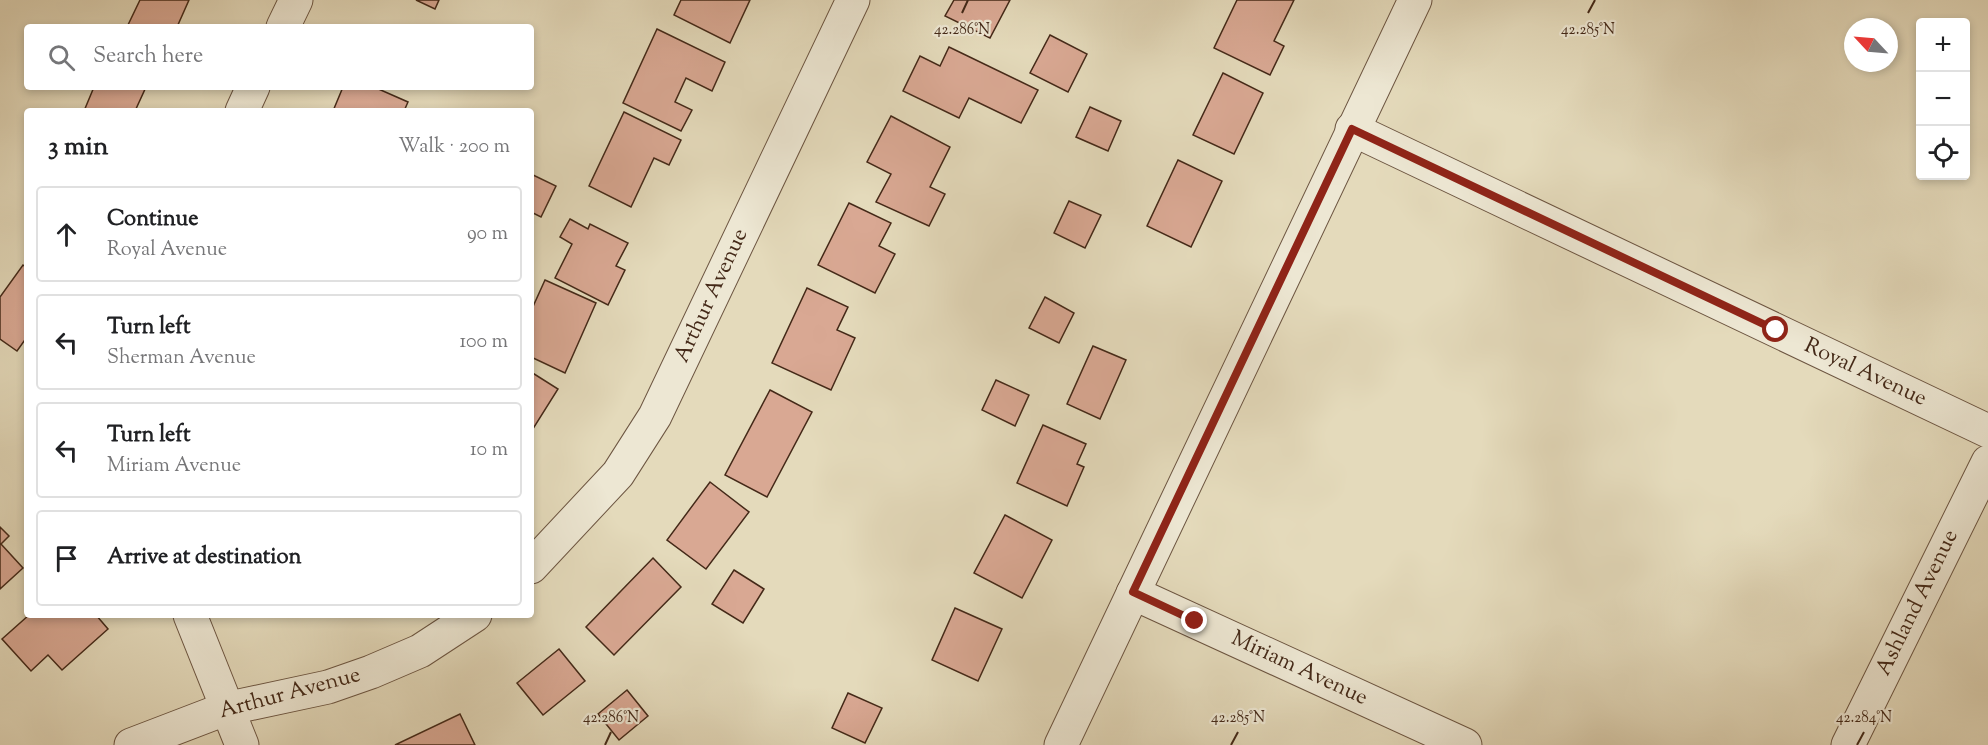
<!DOCTYPE html>
<html lang="en">
<head>
<meta charset="utf-8">
<style>
	:root { --surface:#fff; --page:#f6f6f6; --text:#202124; --muted:#757577; --line:#e0e0e0 }
	body { margin:0; font-family:"Sorts Mill Goudy",serif; background:var(--page); color:var(--text) }
	.controls { position:absolute; right:18px; top:18px; display:grid; overflow:hidden; border-radius:6px; box-shadow:0 3px 9px #0003 }
	.controls button { width:54px; height:54px; display:grid; place-items:center; padding:0; border:0; border-bottom:2px solid var(--line); background:var(--surface); color:var(--text); font:30px sans-serif }
	.compass { position:absolute; left:1844px; top:18px; width:54px; height:54px; border-radius:50%; background:var(--surface); box-shadow:0 3px 9px #0003; rotate:296deg }
	.stop { position:absolute; width:18px; height:18px; margin:-14px; border:4px solid #8f2418; border-radius:50%; background:#fff }
	.stop.end { background:#8f2418; border-color:#fff; box-shadow:0 2px 6px #0008 }
	.list { margin:0; padding:0; list-style:none }
	h2 { display:flex; justify-content:space-between; align-items:center; height:78px; margin:0; padding:0 24px; font-size:26px }
	h2 small { font-size:20px; font-weight:400; color:var(--muted) }
	.list li { display:grid; grid-template-columns:39px 1fr auto; gap:18px; align-items:center; box-sizing:border-box; height:96px; margin:0 12px 12px; padding:0 12px; border:2px solid var(--line); border-radius:6px }
	.list b { display:block; font-size:22px; white-space:nowrap }
	.list p { margin:0; font-size:20px; white-space:nowrap; color:var(--muted) }
	.list em { font-size:20px; font-style:normal; color:var(--muted) }
	.icon { flex:none; width:33px; height:33px; fill:none; stroke:currentColor; stroke-width:2; stroke-linecap:round; stroke-linejoin:round }
	.map { position:relative; flex:none; width:1988px; height:745px; overflow:hidden }
	.search { position:absolute; background:var(--surface); box-shadow:0 3px 9px #0003; left:24px; top:24px; width:510px; height:66px; display:flex; align-items:center; gap:15px; box-sizing:border-box; padding:0 21px; border-radius:6px; color:var(--muted); font-size:22px }
	.panel { position:absolute; background:var(--surface); box-shadow:0 3px 9px #0003; left:24px; top:108px; width:510px; height:510px; border-radius:6px }
	.map>svg:first-child { display:block }
</style>
</head>
<body>
<div class="map">
<svg width="1988" height="745" viewBox="0 0 1988 745">
	<rect width="100%" height="100%" fill="#e4dabb"/>
	<filter id="stains"><feTurbulence type="fractalNoise" baseFrequency=".00333" numOctaves="4"/><feColorMatrix values="0 0 0 0 .2 0 0 0 0 .09 0 0 0 0 .02 0 0 0 .5 -.17"/></filter>
	<radialGradient id="worn" r=".72"><stop offset=".6" stop-color="#630" stop-opacity="0"/><stop offset="1" stop-color="#630" stop-opacity=".3"/></radialGradient>
	<g fill="#d9a893" stroke="#442918" stroke-width="1.5">
		<polygon points="140,0 189,0 177,27 127,27"/>
		<polygon points="416,0 439,0 435,9"/>
		<polygon points="681,0 750,0 730,43 674,15"/>
		<polygon points="954,0 1010,0 990,38 945,16"/>
		<polygon points="1237,0 1294,0 1274,41 1284,46 1270,75 1214,48"/>
		<polygon points="657,29 725,62 712,91 686,78 675,102 692,110 681,131 623,103"/>
		<polygon points="1050,35 1087,54 1068,92 1030,73"/>
		<polygon points="949,47 1038,90 1021,123 969,98 959,118 903,91 920,56 940,66"/>
		<polygon points="1223,73 1263,93 1234,154 1193,135"/>
		<polygon points="94,87 146,87 135,111 84,111"/>
		<polygon points="343,87 374,87 408,102 404,111 333,111"/>
		<polygon points="1090,107 1121,121 1108,151 1076,137"/>
		<polygon points="624,112 681,140 669,165 654,158 631,207 589,186"/>
		<polygon points="891,116 950,147 930,187 945,194 929,226 876,202 891,174 867,162"/>
		<polygon points="1178,160 1222,181 1191,247 1147,226"/>
		<polygon points="531,174 556,186 541,217 531,212"/>
		<polygon points="1069,201 1101,215 1085,248 1054,233"/>
		<polygon points="849,203 891,223 879,246 895,254 875,293 818,265"/>
		<polygon points="570,219 588,229 590,224 628,243 616,266 625,270 608,305 555,278 572,244 560,237"/>
		<polygon points="23,265 27,268 27,337 17,351 0,339 0,297"/>
		<polygon points="545,280 596,303 565,373 531,357 531,311"/>
		<polygon points="807,288 848,307 837,330 855,338 831,390 772,363"/>
		<polygon points="1045,297 1074,313 1059,343 1029,328"/>
		<polygon points="1093,346 1126,360 1100,419 1067,404"/>
		<polygon points="531,372 558,389 531,432"/>
		<polygon points="996,380 1029,395 1015,426 982,410"/>
		<polygon points="770,390 812,412 767,497 725,475"/>
		<polygon points="1043,425 1086,444 1077,464 1084,467 1067,506 1017,483"/>
		<polygon points="710,482 749,512 706,569 667,540"/>
		<polygon points="1005,515 1052,540 1022,598 974,573"/>
		<polygon points="0,527 9,536 1,544 23,568 0,589"/>
		<polygon points="653,558 681,587 614,655 586,627"/>
		<polygon points="734,570 764,589 743,623 712,604"/>
		<polygon points="955,608 1002,629 978,681 932,660"/>
		<polygon points="29,615 96,615 108,629 62,670 48,655 31,671 2,639"/>
		<polygon points="559,649 585,681 543,715 517,683"/>
		<polygon points="627,690 648,716 619,740 598,714"/>
		<polygon points="848,693 882,708 865,743 832,728"/>
		<polygon points="460,714 475,745 395,745"/>
	</g>
	<g fill="none" stroke-linecap="round" stroke-linejoin="round">
		<defs>
			<g id="minor">
				<polyline points="283,27 296,0"/>
				<polyline points="242,111 253,87"/>
				<polyline points="1352,129 1988,431"/>
				<polyline points="531,567 618,474 655,416 853,0"/>
				<polyline points="1133,593 1465,745"/>
				<polyline points="190,615 242,745"/>
				<polyline points="131,745 225,709 328,687 371,672 420,651 475,615"/>
				<polyline points="1061,745 1415,0"/>
				<polyline points="1848,745 1988,462"/>
			</g>
		</defs>
		<use href="#minor" stroke="#6c5541" stroke-width="35"/>
		<use href="#minor" stroke="#ede7d3" stroke-width="33"/>
	</g>
	<g fill="none" stroke-linecap="round" stroke-linejoin="round">
		<polyline stroke="#8f2418" stroke-width="8" points="1195,621 1133,592 1352,129 1776,330"/>
	</g>
	<path fill="none" stroke="#442918" stroke-width="2" d="M962 13 968 0M1588 13 1595 0M605 745 611 732M1231 745 1238 732M1857 745 1864 732"/>
	<g text-anchor="middle" dominant-baseline="central" stroke-width="4.5" stroke-linejoin="round" paint-order="stroke">
		<g font-size="22" fill="#442918" stroke="#ede7d3">
			<text transform="translate(712 296) rotate(-65)">Arthur Avenue</text>
			<text transform="translate(1865 373) rotate(25)">Royal Avenue</text>
			<text transform="translate(1918 603) rotate(-64)">Ashland Avenue</text>
			<text transform="translate(1299 669) rotate(25)">Miriam Avenue</text>
			<text transform="translate(290 694) rotate(-15)">Arthur Avenue</text>
		</g>
	</g>
	<g font-size="15" text-anchor="middle" fill="#442918" stroke="#ede7d3" stroke-width="4.5" stroke-linejoin="round" paint-order="stroke">
		<text x="962" y="34">42.286°N</text>
		<text x="1588" y="34">42.285°N</text>
		<text x="611" y="722">42.286°N</text>
		<text x="1238" y="722">42.285°N</text>
		<text x="1864" y="722">42.284°N</text>
	</g>
	<rect width="100%" height="100%" filter="url(#stains)"/>
	<rect width="100%" height="100%" fill="url(#worn)"/>
</svg>
<div class="controls">
<button>+</button>
<button>−</button>
<button><svg class="icon" aria-label="locate" viewBox="0 0 24 24"><circle cx="12" cy="12" r="6"/><path d="M12 2v4M12 18v4M2 12h4M18 12h4"/></svg></button>
</div>
<svg class="compass" viewBox="-18 -18 36 36"><path d="M0-13l5 13h-10z" fill="#e53935"/><path d="M0 13l5-13h-10z" fill="#757577"/></svg>
<div class="stop" style="left:1776px;top:330px"></div>
<div class="stop end" style="left:1195px;top:621px"></div>
<div class="search"><svg class="icon" aria-label="search" viewBox="0 0 24 24"><circle cx="10" cy="10" r="6"/><path d="M15 15l6 6"/></svg>Search here</div>
<section class="panel">
<h2>3 min<small>Walk · 200 m</small></h2>
<ul class="list">
<li><svg class="icon" aria-label="ahead" viewBox="0 0 24 24"><path d="M12 20V5M6 11l6-6 6 6"/></svg><div><b>Continue</b><p>Royal Avenue</p></div><em>90 m</em></li>
<li><svg class="icon" aria-label="left" viewBox="0 0 24 24"><path d="M17 20v-9H6M10 6l-5 5 5 5"/></svg><div><b>Turn left</b><p>Sherman Avenue</p></div><em>100 m</em></li>
<li><svg class="icon" aria-label="left" viewBox="0 0 24 24"><path d="M17 20v-9H6M10 6l-5 5 5 5"/></svg><div><b>Turn left</b><p>Miriam Avenue</p></div><em>10 m</em></li>
<li><svg class="icon" aria-label="arrive" viewBox="0 0 24 24"><path d="M6 21V4h12l-3 4 3 4H6"/></svg><div><b>Arrive at destination</b></div></li>
</ul>
</section>
</div>
</body>
</html>
